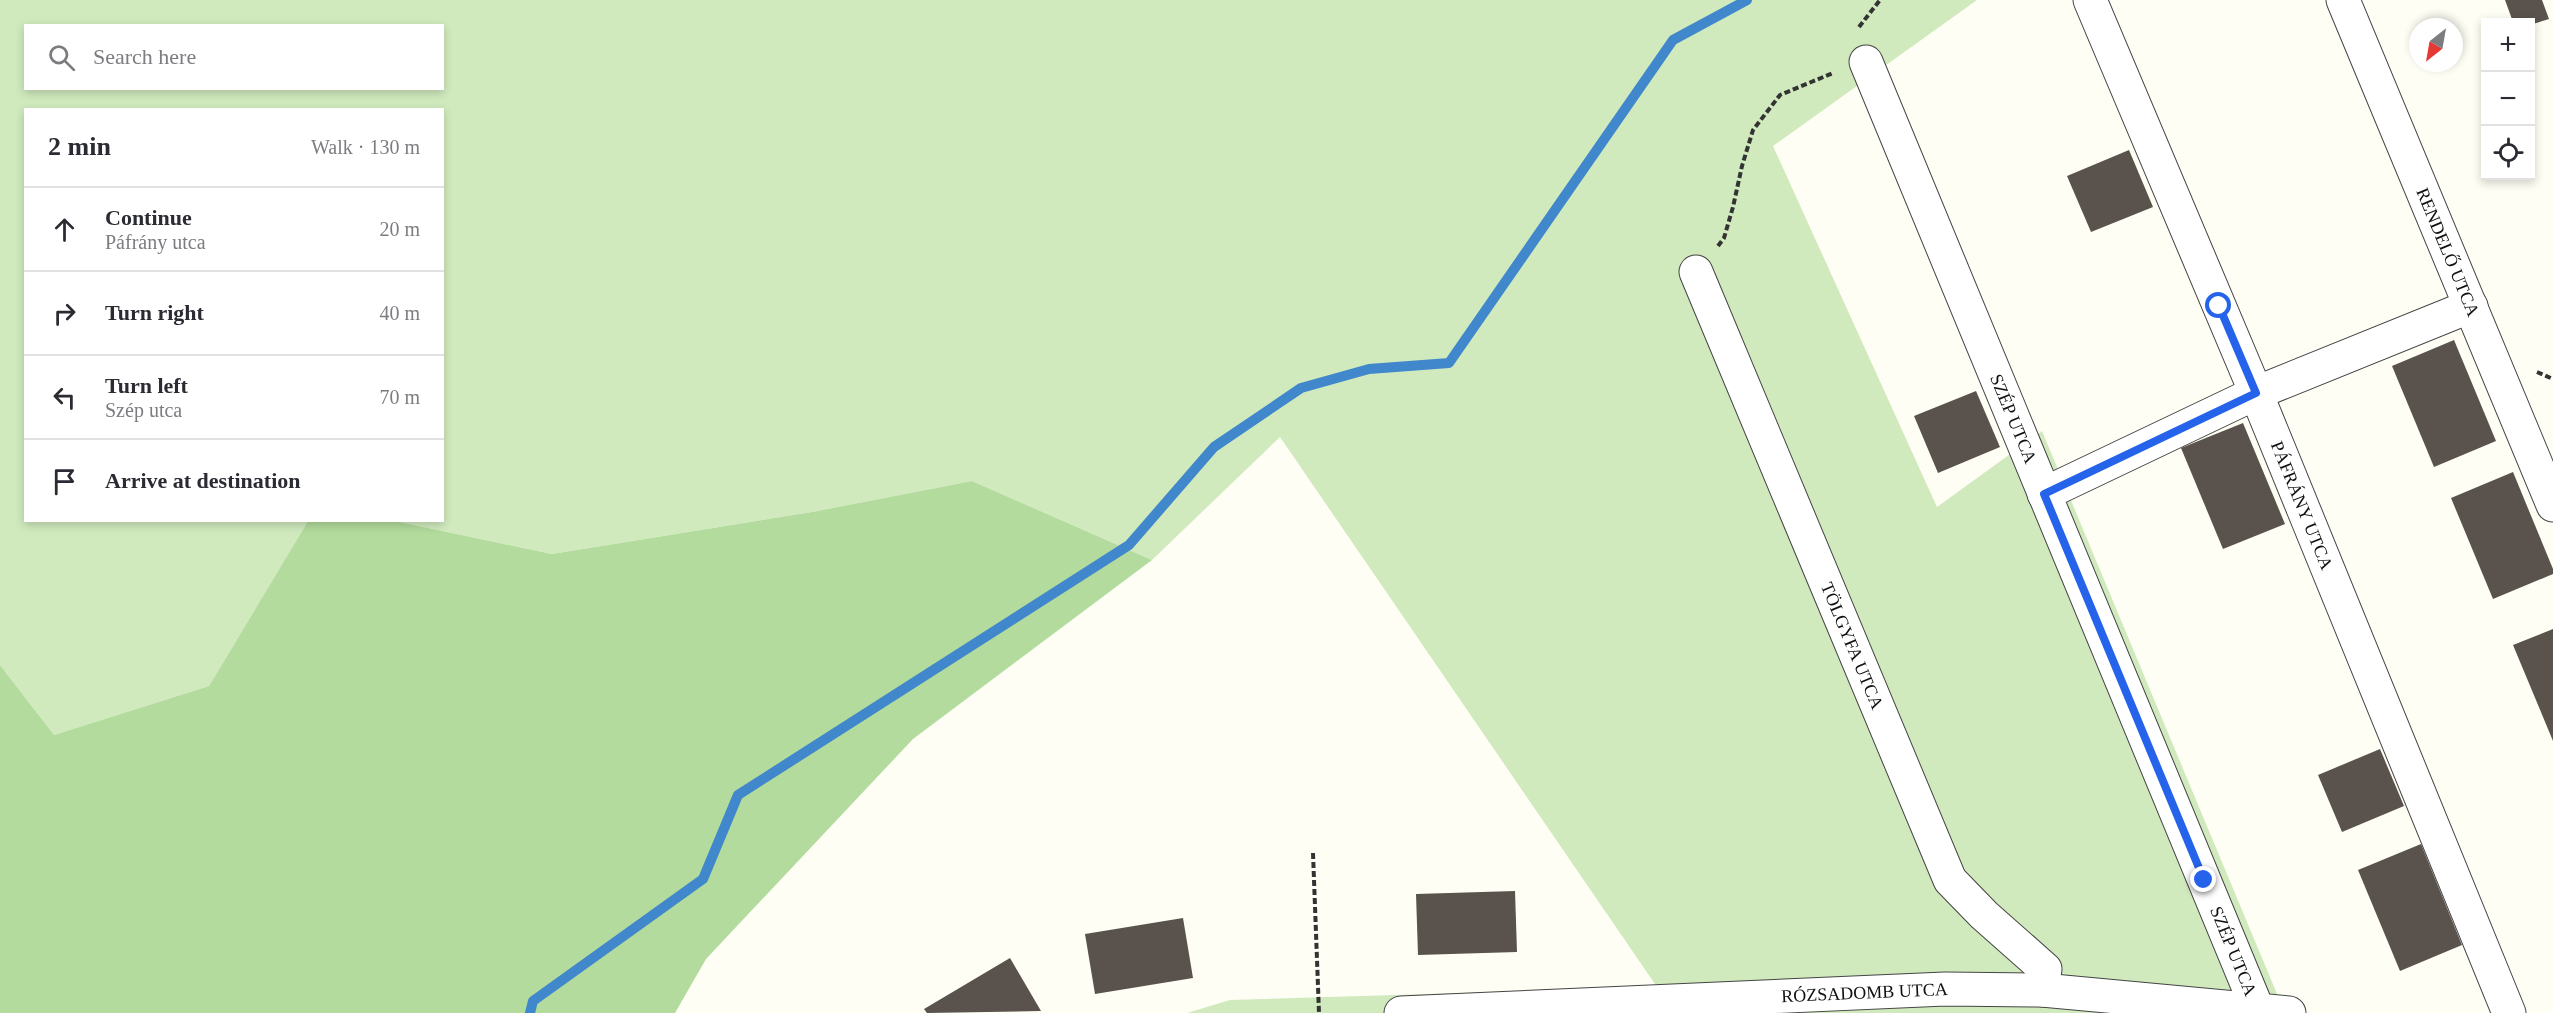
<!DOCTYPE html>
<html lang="en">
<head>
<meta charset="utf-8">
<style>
	:root { --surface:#fff; --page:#f7f7f7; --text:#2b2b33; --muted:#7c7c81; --line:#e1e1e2 }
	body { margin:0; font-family:Georgia,serif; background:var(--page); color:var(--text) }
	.controls { position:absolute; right:18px; top:18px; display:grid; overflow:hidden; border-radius:0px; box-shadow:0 3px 9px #0003 }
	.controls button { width:54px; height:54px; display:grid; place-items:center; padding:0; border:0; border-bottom:2px solid var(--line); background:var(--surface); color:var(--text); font:30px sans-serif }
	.compass { position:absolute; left:2409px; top:18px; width:54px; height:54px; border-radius:50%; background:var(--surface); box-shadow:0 3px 9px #0003; rotate:211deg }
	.stop { position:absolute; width:18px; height:18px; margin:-14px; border:4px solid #2563eb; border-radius:50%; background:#fff }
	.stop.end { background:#2563eb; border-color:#fff; box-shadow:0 2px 6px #0008 }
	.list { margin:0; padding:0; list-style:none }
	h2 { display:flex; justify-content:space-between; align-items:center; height:78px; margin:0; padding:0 24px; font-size:26px }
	h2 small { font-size:20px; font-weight:400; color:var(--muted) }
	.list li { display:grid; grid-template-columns:39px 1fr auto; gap:18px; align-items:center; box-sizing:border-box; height:84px; padding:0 24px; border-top:2px solid var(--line) }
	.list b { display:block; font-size:22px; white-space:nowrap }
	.list p { margin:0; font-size:20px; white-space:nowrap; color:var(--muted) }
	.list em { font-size:20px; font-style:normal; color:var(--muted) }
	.icon { flex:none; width:33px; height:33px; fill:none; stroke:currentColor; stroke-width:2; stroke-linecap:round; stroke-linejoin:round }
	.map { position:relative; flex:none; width:2553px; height:1013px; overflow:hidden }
	.search { position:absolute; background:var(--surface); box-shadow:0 3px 9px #0003; left:24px; top:24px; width:420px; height:66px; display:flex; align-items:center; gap:15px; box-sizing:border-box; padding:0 21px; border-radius:0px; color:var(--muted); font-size:22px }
	.panel { position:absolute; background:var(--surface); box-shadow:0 3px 9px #0003; left:24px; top:108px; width:420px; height:414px; border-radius:0px }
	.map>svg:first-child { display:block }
</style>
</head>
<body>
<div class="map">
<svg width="2553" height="1013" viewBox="0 0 2553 1013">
	<rect width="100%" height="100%" fill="#fffef5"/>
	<path fill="#d0eabe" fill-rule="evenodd" d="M0 0H1977L1773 146 1937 507 2042 431 2285 1013H1187L1230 1000 1657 987 1280 437 1152 560 972 481 812 512 552 554 395 521 442 520V110H26V520L308 521 209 686 54 735 0 665ZM26 26H442V88H26Z"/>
	<polygon fill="#b3db9d" points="972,481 1152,560 913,739 706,959 675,1013 0,1013 0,665 54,735 209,686 308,521 395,521 552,554 812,512"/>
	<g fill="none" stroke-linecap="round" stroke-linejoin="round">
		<polyline stroke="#4187cc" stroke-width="10" points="530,1013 533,1001 703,879 738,795 1129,545 1214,447 1301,388 1369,369 1449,363 1673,40 1747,0"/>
	</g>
	<g fill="#5a534d">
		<polygon points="2505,0 2542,0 2549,19 2530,25 2530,22 2513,22"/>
		<polygon points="2129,150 2153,207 2091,232 2067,176"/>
		<polygon points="2454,340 2496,441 2434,467 2392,366"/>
		<polygon points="1976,391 2000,447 1938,473 1914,416"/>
		<polygon points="2243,423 2285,524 2223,549 2181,448"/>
		<polygon points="2513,472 2553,569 2553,574 2493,599 2451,498"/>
		<polygon points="2553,629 2553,741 2513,645"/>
		<polygon points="2380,749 2404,806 2342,832 2318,775"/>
		<polygon points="2421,844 2462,945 2400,971 2358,870"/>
		<polygon points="1515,891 1517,952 1418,955 1416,894"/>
		<polygon points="1183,918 1193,978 1095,994 1085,934"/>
		<polygon points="1010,958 1041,1011 927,1013 924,1009"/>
	</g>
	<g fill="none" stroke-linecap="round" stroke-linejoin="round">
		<defs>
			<g id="street">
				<path id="s1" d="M2090 0 2256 393 2509 1013"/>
				<path id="s2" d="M2343 0 2553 505"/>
				<path id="s3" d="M1866 62 2257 1008"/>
				<path id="s4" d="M1696 272 1950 880 1984 915 2045 969 2042 990"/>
				<polyline points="2044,494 2256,393 2471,306"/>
				<path id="s5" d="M1401 1013 1945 989 2042 990 2289 1013"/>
			</g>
		</defs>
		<use href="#street" stroke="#444" stroke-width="35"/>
		<g stroke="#333" stroke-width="4" stroke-dasharray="6 3" stroke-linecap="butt">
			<polyline points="1859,27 1880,0"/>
			<polyline points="1718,246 1724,238 1733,207 1742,166 1753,130 1780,95 1833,73"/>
			<polyline points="2537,372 2553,379"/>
			<polyline points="1313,853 1319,1013"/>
		</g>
		<use href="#street" stroke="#fff" stroke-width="33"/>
	</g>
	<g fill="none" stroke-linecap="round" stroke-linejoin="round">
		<polyline stroke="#2563eb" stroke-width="8" points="2204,880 2044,494 2256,393 2219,306"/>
	</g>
	<g text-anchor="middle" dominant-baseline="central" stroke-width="6" stroke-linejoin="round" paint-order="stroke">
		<g font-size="18" fill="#111" stroke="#fff">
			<text stroke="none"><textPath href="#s2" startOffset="273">RENDELŐ UTCA</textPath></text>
			<text stroke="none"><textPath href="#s3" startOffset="386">SZÉP UTCA</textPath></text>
			<text stroke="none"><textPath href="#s1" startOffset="548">PÁFRÁNY UTCA</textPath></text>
			<text stroke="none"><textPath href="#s4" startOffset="405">TÖLGYFA UTCA</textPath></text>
			<text stroke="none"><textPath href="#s3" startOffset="962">SZÉP UTCA</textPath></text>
			<text stroke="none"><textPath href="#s5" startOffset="464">RÓZSADOMB UTCA</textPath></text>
		</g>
	</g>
</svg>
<div class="controls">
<button>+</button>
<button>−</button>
<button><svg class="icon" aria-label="locate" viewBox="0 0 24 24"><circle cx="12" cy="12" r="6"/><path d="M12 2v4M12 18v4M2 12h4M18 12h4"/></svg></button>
</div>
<svg class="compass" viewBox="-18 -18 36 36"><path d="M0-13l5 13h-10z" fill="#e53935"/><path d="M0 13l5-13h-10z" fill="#7c7c81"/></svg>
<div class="stop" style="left:2219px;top:306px"></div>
<div class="stop end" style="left:2204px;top:880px"></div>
<div class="search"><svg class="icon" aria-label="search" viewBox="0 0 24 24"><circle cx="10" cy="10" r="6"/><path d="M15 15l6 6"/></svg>Search here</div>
<section class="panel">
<h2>2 min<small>Walk · 130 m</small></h2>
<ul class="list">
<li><svg class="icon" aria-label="ahead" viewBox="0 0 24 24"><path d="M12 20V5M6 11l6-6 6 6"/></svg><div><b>Continue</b><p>Páfrány utca</p></div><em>20 m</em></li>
<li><svg class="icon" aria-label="right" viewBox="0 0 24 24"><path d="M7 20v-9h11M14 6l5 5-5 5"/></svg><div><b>Turn right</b></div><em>40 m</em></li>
<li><svg class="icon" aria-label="left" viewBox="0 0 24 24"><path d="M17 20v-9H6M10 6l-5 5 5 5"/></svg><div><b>Turn left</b><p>Szép utca</p></div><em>70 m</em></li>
<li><svg class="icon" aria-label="arrive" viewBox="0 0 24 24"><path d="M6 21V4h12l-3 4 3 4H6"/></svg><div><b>Arrive at destination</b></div></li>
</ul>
</section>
</div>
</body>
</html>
